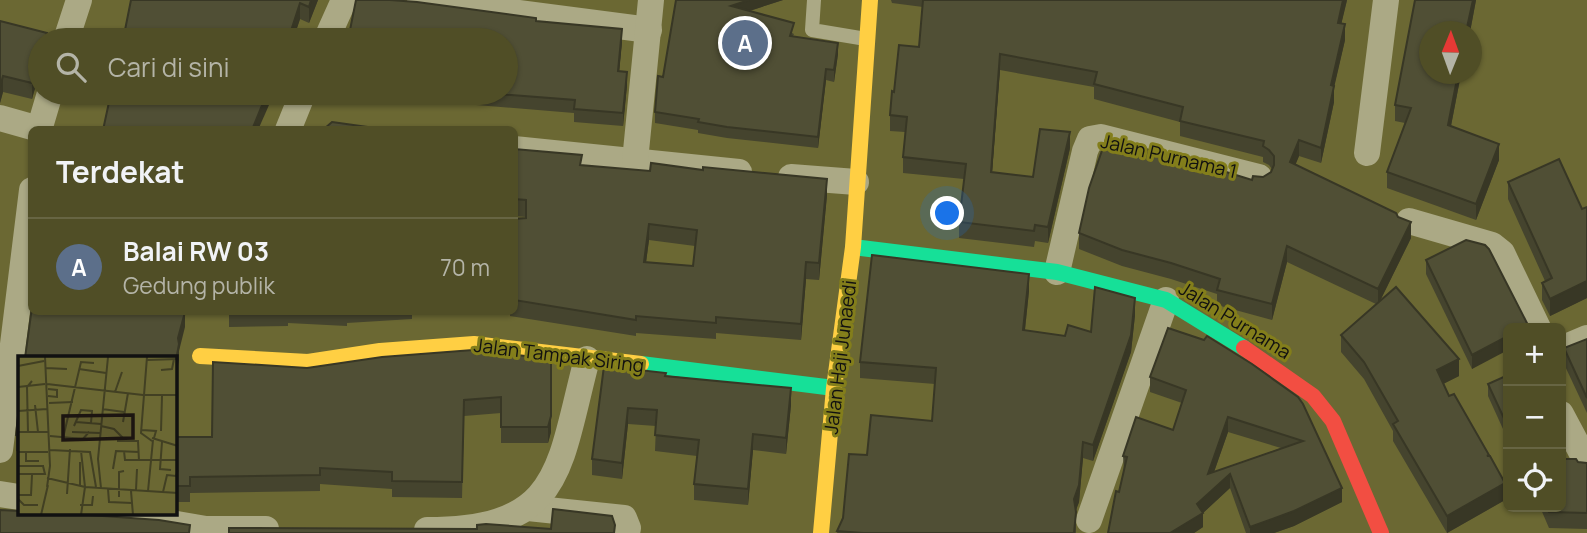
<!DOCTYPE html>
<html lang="id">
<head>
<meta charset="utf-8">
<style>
	:root { --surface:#504e26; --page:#5a5832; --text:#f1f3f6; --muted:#b4b4a7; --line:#676543; --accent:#95b2f1 }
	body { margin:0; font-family:Manrope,sans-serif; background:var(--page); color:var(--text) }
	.controls { position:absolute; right:21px; bottom:21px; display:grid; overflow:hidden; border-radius:10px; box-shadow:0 2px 5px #0004 }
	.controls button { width:63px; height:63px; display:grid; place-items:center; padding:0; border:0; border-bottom:2px solid var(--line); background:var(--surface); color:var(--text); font:35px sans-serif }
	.compass { position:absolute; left:1419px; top:21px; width:63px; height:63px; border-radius:50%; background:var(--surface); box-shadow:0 2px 5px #0004; rotate:1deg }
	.you { position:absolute; left:948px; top:214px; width:24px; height:24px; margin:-18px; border:5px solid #fff; border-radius:50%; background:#1a73e8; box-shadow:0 0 0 10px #1a73e833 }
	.badge { display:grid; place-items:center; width:46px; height:46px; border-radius:50%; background:var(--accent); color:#fff; font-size:23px; font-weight:700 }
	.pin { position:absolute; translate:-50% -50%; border:4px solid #fff; box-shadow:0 2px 7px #0006 }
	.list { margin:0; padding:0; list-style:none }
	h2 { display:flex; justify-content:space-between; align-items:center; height:91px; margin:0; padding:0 28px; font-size:30px }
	h2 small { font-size:23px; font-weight:400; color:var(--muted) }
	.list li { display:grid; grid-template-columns:46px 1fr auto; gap:21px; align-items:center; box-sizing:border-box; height:98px; padding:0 28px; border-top:2px solid var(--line) }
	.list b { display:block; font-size:26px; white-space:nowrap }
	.list p { margin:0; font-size:23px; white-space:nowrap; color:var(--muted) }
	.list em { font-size:23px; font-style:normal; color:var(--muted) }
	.icon { flex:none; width:38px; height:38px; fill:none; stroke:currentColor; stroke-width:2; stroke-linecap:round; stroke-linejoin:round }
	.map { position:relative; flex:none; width:1587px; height:533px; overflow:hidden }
	.search { position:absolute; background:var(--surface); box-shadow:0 2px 5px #0004; left:28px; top:28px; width:490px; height:77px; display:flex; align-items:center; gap:18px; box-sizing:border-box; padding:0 24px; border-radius:38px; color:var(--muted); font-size:26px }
	.panel { position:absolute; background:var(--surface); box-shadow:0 2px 5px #0004; left:28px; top:126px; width:490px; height:189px; border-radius:10px }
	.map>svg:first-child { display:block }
</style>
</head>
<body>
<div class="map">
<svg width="1587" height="533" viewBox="0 0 1587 533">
	<rect width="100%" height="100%" fill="#6b6833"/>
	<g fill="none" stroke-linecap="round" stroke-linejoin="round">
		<polyline stroke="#aba985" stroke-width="14" points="814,0 812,30 866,39"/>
		<g stroke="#aba985" stroke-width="26">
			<polyline points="420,0 649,30"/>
			<polyline points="66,40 79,0"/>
			<polyline points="326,40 344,0"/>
			<polyline points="0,118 39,129"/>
			<polyline points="39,130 50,93"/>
			<polyline points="288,130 303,93"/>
			<polyline points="514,149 739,172"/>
			<polyline points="1367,153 1386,0"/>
			<polyline points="635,161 651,0"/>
			<polyline points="791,177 856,182"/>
			<polyline points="1409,221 1492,245 1502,253 1538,328"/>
			<polyline points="1057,272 1085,151 1090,139 1101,137 1259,177"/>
			<polyline points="1561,349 1587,338"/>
			<polyline points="1561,414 1587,463"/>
			<polyline points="0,450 32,190"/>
			<polyline points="0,494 19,497"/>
			<polyline points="528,508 624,518 628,528 627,533"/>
			<polyline points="118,514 206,529 266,529"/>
			<polyline points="1089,520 1166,300"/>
			<path d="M427 530C563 530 558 469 587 359"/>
		</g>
		<g stroke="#16e098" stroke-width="16">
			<polyline points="853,247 1057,272 1166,300 1244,348"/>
			<polyline points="641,364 834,388"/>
		</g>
		<g stroke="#ffcf43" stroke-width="16">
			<polyline points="200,356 308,362 380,351 474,344 641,364"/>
			<polyline points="821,533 834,388 853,247 870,0"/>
		</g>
		<polyline stroke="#f24e42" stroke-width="16" points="1244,348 1313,396 1333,421 1381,533"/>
	</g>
	<g fill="#45442e" fill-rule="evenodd">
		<polygon points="131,0 318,0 309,23 300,19 293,40 123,40"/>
		<polygon points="676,0 783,0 749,11 794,34 793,36 838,54 834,82 826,80 818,148 727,138 698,133 698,130 655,123 655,112 663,77"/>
		<polygon points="891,0 1347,0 1341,24 1345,40 1334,86 1334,102 1321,163 1299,156 1295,165 1411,238 1380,301 1459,376 1443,384 1449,396 1489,456 1505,500 1447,533 1393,441 1393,431 1364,379 1341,352 1341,335 1376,304 1287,262 1272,320 1217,305 1217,294 1171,279 1122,266 1079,249 1079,233 1263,177 1271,172 1272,169 1269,165 1263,162 1263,157 1180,136 1180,122 1094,99 1094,87 1000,70 992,172 1033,177 1070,148 1048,243 1035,241 1034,247 959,238 959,222 964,179 903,173 903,157 905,132 890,131 890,115 894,92 919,47 923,7 892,3"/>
		<polygon points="1415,0 1476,0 1470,32 1430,32 1430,74 1461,74 1451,126 1499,160 1476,220 1387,188 1387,172 1405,123 1395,121 1395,105"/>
		<polygon points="0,21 47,40 32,99 3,92 0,103"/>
		<polygon points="536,21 622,42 619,72 627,85 623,126 574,122 574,113 390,98 389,105 324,96 324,93 506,93"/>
		<path d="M514 149 582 166 827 195 819 280 806 279 801 340 716 333V339L636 333V336L510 316V312H514V219L526 218V217L514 216ZM649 240 695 246 693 266 646 262Z"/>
		<polygon points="1508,182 1582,209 1587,207 1587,298 1550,316 1542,300 1542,283 1545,281 1508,199"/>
		<polygon points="1426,260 1528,328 1472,369 1426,274"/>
		<polygon points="1029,291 1025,330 1065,336 1091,332 1135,315 1131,352 1093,461 1083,458 1079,502 1076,510 1076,533 837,533 867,455 932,421 935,384 860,378 860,362"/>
		<polygon points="229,312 412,312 412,319 347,323 347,326 288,323 288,326 229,327"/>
		<polygon points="1587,339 1587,413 1564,364 1564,348"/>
		<polygon points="551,359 551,432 548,443 501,443 501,413 464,416 462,498 392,497 392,489 320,484 320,491 190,493 190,502 175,502 175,437 212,437 307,368"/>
		<path d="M1252 364 1342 502 1294 526 1274 533H1246L1230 488 1203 513V527L1194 533H1108L1124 471 1123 456 1173 430 1182 403 1150 392V377ZM1228 432 1281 448 1214 472Z"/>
		<polygon points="604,366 666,376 791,405 786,454 753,450 748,505 694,500 694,484 697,456 655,451 656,426 628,424 622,479 592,475 592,459"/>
		<polygon points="1508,375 1508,440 1488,396 1488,384"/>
		<polygon points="19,406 19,452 16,451 16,435"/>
		<polygon points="1578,462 1587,463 1587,529 1549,528 1540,507 1561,507"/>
	</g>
	<g fill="#383725">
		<polygon points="311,0 318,0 309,23 309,7"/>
		<polygon points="749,0 783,0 731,17 731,6"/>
		<polygon points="1343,0 1347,0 1338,38 1338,23"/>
		<polygon points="1473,0 1476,0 1470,32 1466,32"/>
		<polygon points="300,3 300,19 293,40 288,40"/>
		<polygon points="1345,24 1345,40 1331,101 1331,85"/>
		<polygon points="622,29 622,42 618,84 618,71"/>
		<polygon points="838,43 838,54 834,82 834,70"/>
		<polygon points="1000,54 1000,70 991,187 991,172"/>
		<polygon points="40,55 40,71 32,99 32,83"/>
		<polygon points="826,69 826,80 818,148 818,137"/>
		<polygon points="627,72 627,85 623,126 623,113"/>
		<polygon points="1458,74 1461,74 1448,141 1448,125"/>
		<polygon points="3,76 3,92 0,103 0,87"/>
		<polygon points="1334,86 1334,102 1321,163 1321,148"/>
		<polygon points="267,93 273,93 269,105 258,130 252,130"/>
		<polygon points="1070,132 1070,148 1048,243 1048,227"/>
		<polygon points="1299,140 1299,156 1290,178 1290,162"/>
		<polygon points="1499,144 1499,160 1476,220 1476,204"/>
		<polygon points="827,179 827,195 819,280 819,263"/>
		<polygon points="1411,222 1411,238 1378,305 1378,289"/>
		<polygon points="649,224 649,240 644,278 644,262"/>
		<polygon points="1287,246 1287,262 1272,320 1272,304"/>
		<polygon points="806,262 806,279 801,340 801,324"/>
		<polygon points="1029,274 1029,291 1023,347 1023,330"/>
		<polygon points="1587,281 1587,298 1550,316 1550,299"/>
		<polygon points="1135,298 1135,315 1131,352 1093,461 1093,445"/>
		<polygon points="185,312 185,327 179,351 179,360 175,382 175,366 178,338"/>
		<polygon points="1508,336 1508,350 1472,369 1472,355"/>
		<polygon points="1459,359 1459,376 1437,387 1437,370"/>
		<polygon points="791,388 791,405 786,454 786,438"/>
		<polygon points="628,408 628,424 622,479 622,463"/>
		<polygon points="551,416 551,432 548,443 548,427"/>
		<polygon points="1228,417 1228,432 1208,489 1208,474"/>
		<polygon points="753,434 753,450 748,505 748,489"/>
		<polygon points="1083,442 1083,458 1079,502 1074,515 1074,499"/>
		<polygon points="1230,474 1230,488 1203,513 1203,527 1194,533 1170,533 1197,504"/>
		<polygon points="1505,483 1505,500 1447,533 1447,516"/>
		<polygon points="1342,488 1342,502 1294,526 1274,533 1250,533 1250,527"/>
	</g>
	<g fill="#504f35" stroke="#383725" stroke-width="2" fill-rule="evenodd">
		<polygon points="131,0 311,0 309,7 300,3 288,40 123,40"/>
		<polygon points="356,0 390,0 417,2 536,18 536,21 622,29 618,71 627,72 623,113 574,109 575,100 484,93 506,93 506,40 348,40"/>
		<polygon points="676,0 749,0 731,6 794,23 790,36 838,43 834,70 826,69 818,137 727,127 698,122 699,119 655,112 658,76 663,77"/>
		<polygon points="923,0 1343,0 1338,23 1345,24 1331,85 1334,86 1321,148 1299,140 1290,162 1396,213 1398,217 1411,222 1378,289 1287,246 1272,304 1217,290 1220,279 1171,263 1122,250 1079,233 1089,188 1106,139 1181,158 1252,180 1253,176 1263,177 1271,172 1274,165 1274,156 1269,150 1263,146 1264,141 1180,121 1183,107 1094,84 1097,72 1000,54 991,172 1033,177 1040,129 1070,132 1048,227 1035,225 1034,231 959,222 966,164 903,157 907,117 890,115 892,91 894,92 899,45 919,47"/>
		<polygon points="1415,0 1473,0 1466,32 1430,32 1430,74 1458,74 1448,125 1499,144 1476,204 1387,172 1411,108 1395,105"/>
		<polygon points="0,21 47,33 45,40 40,40 40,55 32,83 3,76 0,87"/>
		<polygon points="111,93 267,93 252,130 103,130"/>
		<polygon points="332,122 368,127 367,129 370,130 309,130 309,128 324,129"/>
		<path d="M514 149 582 155 580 165 650 171 651 163 703 170V167L827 179 819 263 806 262 801 324 716 317V323L636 316V320L514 300V219L526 218V200L514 199ZM649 224 697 230 693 266 644 262Z"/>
		<polygon points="1559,159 1582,209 1587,207 1587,281 1550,299 1542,283 1552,278 1508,182"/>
		<polygon points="1466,240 1485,245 1489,249 1528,325 1523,328 1508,328 1508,336 1472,355 1426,260"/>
		<polygon points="872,255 1029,274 1023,330 1065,336 1068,325 1091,332 1095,287 1135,298 1131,335 1093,445 1083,442 1079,485 1074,499 1076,512 1074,533 863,533 837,531 843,518 849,454 867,455 871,415 932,421 936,368 860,362"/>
		<polygon points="1396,287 1459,359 1437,370 1449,396 1454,394 1489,455 1487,456 1490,456 1505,483 1447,516 1393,424 1398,421 1364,362 1341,335"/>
		<polygon points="32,307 32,312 185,312 178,338 179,344 175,366 175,358 25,358"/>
		<path d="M1168 328 1204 340 1207 336 1252 364 1298 397 1303 404 1342 488 1294 511 1250 527 1230 474 1197 504 1203 513 1170 533H1108L1116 491 1119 492 1127 457 1123 456 1136 417 1173 430 1186 390 1150 377ZM1228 417 1303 441 1208 474Z"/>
		<polygon points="1587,339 1587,398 1564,348"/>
		<polygon points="473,350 551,359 551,416 548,427 501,427 501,397 464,400 462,482 392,481 392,472 320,468 320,475 190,477 190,486 175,486 175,437 212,437 213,362 307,368 382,357"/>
		<polygon points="604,366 666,373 665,376 791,388 786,438 753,434 748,489 694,484 699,440 655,435 657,410 628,408 622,463 592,459"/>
		<polygon points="1508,375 1508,427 1488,384"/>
		<polygon points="19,406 19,436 16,435"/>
		<polygon points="1561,459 1576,459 1578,462 1587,463 1587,513 1549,512 1547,507 1561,507"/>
		<polygon points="553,509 612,516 615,525 614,533 229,533 229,528 477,529 477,525 486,524 551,529"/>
		<polygon points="0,510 19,511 19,514 75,514 159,520 190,525 189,533 0,533"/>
	</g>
	<g text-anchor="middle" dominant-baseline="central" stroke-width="6" stroke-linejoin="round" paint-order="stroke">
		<g font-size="19" fill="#111" stroke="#837e1b">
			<text transform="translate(1169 156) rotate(13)">Jalan Purnama 1</text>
			<text transform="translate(1235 320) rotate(32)">Jalan Purnama</text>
			<text transform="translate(559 355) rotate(7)">Jalan Tampak Siring</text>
			<text transform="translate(840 357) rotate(-83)">Jalan Haji Junaedi</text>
		</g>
	</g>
	<g transform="translate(18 356)">
		<rect width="159" height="159" fill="#6b6833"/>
		<path fill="none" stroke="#424023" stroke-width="2" d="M27 1 32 110 29 131M129 1 123 77 134 85M129 4 160 3M0 10 26 5M28 12 49 13M61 13 88 17M143 14 154 13 156 3M29 28 125 39H160M0 31 27 28M30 33 39 34V41L30 40M97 36 104 16M31 47 55 46M17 49 20 76M84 53 106 56M0 55 29 53M58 66 83 68M105 66 110 37M56 70 63 54 74 55 73 67M83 70 96 73 106 83M124 74 138 75 136 82M143 75 144 40M0 76H30M10 76 9 31 14 25M54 76 82 77M32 80 65 83 71 76M45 82 63 6 76 7M134 82 160 90M99 85H120L121 105M144 86 142 113 153 114M32 94 72 96 78 131M106 95 107 104H160M0 96H30M8 96V105H21M0 110H26M95 113 98 95 121 96M0 118H27L25 110M29 122 67 131 160 137M62 130V106M83 132 80 103 90 1M90 133 91 146 114 147M118 134 119 113M113 135 115 159M130 135 135 84M145 136 149 119 158 120 160 114M49 138 52 93M0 139H13L14 119M101 141V116L106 115M0 143 6 149H20M62 149H74L75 140M23 159 30 129M63 159 67 131 63 95"/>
		<path fill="#1c1511" fill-opacity="0.15" stroke="#1c1511" stroke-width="3.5" d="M115 59V82L45 84V60Z"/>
		<rect width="159" height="159" fill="none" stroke="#111" stroke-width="3.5"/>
	</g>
</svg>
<div class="controls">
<button>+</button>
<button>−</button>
<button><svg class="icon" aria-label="locate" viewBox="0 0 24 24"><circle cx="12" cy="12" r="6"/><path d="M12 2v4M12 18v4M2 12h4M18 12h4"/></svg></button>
</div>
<svg class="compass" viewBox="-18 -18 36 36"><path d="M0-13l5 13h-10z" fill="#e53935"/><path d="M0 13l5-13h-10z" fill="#b4b4a7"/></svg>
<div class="you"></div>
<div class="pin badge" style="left:745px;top:43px;background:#5c6f8a">A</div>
<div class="search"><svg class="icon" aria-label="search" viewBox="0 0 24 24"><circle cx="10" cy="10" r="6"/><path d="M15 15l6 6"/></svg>Cari di sini</div>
<section class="panel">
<h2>Terdekat<small></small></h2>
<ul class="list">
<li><span class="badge" style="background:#5c6f8a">A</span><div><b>Balai RW 03</b><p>Gedung publik</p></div><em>70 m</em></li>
</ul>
</section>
</div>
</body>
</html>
